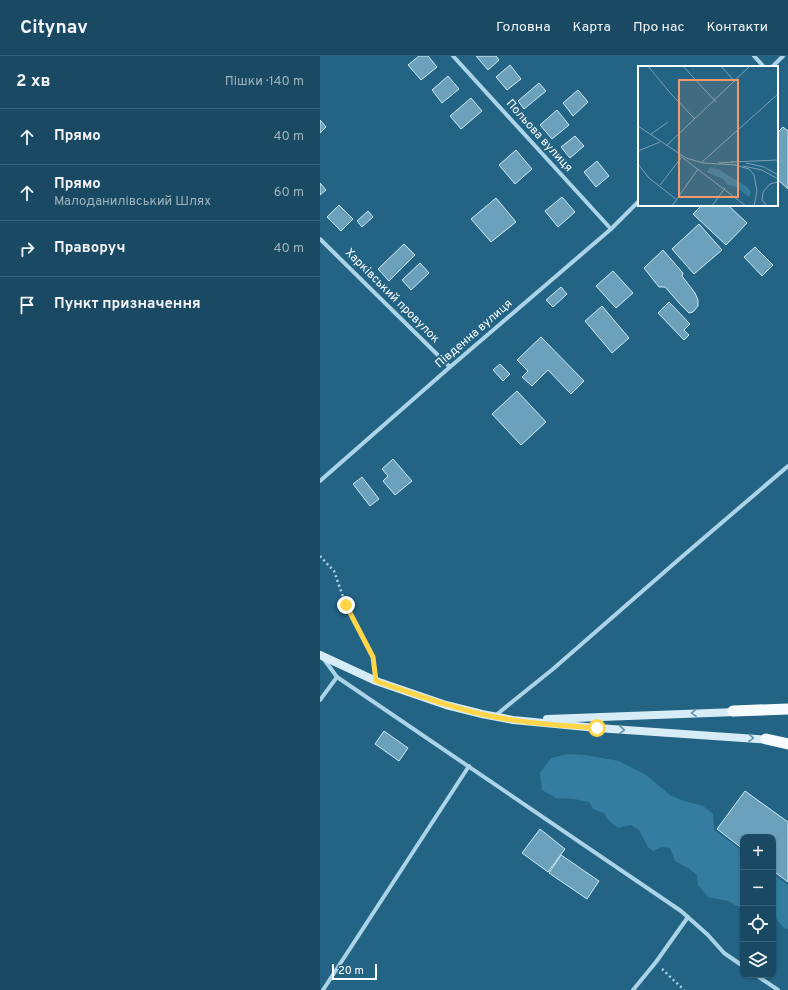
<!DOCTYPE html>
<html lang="uk">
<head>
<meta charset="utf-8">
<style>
	:root { --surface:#1a4a63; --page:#27546c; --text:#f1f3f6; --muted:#9fb3be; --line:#386278 }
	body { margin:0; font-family:Overpass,sans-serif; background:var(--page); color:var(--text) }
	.controls { position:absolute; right:12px; bottom:12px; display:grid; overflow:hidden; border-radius:8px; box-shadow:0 1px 3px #0004 }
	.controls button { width:36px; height:36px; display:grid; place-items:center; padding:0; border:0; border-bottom:1px solid var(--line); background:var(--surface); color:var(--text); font:20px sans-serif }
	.scale { position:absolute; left:12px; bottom:10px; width:45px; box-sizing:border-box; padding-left:4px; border:2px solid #fff; border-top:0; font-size:11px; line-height:14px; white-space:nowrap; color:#fff; -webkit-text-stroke:3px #236384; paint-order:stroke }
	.stop { position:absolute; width:12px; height:12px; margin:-9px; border:3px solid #ffd54a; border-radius:50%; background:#fff }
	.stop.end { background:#ffd54a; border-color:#fff; box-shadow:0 1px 4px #0008 }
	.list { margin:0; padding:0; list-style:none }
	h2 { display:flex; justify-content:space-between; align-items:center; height:52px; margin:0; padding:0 16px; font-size:17px }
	h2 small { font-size:13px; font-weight:400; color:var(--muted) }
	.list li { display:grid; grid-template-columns:26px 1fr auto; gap:12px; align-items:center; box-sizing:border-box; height:56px; padding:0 16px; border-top:1px solid var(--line) }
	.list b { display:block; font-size:15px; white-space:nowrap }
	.list p { margin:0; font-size:13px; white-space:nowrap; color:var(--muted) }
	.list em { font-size:13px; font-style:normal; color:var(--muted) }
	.icon { flex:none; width:22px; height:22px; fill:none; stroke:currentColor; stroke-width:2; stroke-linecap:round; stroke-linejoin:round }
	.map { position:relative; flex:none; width:468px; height:934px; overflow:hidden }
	header { display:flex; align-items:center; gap:24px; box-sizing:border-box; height:56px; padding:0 20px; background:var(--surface); border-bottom:1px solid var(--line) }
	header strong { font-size:19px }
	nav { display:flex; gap:22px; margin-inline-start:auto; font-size:14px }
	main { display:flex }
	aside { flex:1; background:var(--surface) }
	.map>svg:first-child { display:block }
</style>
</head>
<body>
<header>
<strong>Citynav</strong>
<nav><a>Головна</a><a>Карта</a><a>Про нас</a><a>Контакти</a></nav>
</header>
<main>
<aside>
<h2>2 хв<small>Пішки · 140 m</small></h2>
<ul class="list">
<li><svg class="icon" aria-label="ahead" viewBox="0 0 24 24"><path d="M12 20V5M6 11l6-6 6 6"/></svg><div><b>Прямо</b></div><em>40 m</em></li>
<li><svg class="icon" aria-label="ahead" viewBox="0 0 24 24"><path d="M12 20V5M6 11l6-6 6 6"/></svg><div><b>Прямо</b><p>Малоданилівський Шлях</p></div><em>60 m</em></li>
<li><svg class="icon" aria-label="right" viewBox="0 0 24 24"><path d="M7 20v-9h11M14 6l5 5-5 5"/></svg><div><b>Праворуч</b></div><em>40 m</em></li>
<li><svg class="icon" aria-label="arrive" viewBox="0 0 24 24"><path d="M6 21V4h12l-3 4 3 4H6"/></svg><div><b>Пункт призначення</b></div></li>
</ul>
</aside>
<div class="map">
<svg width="468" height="934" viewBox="0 0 468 934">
	<rect width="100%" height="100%" fill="#236384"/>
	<g fill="#347da0">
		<polygon points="247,698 265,699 299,705 326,719 350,739 361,744 383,750 393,758 394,774 423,795 423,853 408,845 388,841 378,829 377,819 368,812 355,805 350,792 342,791 333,795 328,791 319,774 311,769 298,772 288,764 284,757 273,753 269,746 254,743 236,742 222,734 220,717 231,702"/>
		<polygon points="453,818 468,829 468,873 464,872 453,859"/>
	</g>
	<g fill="#6ca1bb" stroke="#d0eaf6">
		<polygon points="99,0 108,0 117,11 101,24 88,9"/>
		<polygon points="156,0 176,0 179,4 168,14"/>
		<polygon points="190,9 201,23 187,34 176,21"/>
		<polygon points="128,20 139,33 122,47 112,34"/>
		<polygon points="219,27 226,35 204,53 198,45"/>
		<polygon points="258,34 268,46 253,60 243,47"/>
		<polygon points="151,42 162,55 141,73 130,60"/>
		<polygon points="237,54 249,69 232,83 220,69"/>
		<polygon points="0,64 6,71 0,77"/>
		<polygon points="463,71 468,75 468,133 457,123 457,77"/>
		<polygon points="255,80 264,90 250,102 241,91"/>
		<polygon points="196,94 212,113 195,128 179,109"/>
		<polygon points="277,105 289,120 276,131 264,116"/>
		<polygon points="0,127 6,134 0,139"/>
		<polygon points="242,141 255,156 238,171 225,155"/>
		<polygon points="176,142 196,166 171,186 151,163"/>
		<polygon points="19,149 33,163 21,175 7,161"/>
		<polygon points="382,149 408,149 427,167 406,189 373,158"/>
		<polygon points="48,155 53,161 42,171 37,165"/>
		<polygon points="379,168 402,194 374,218 352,193"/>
		<polygon points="84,188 95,199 69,225 58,213"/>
		<polygon points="435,191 453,209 442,220 424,201"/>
		<polygon points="343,194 363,217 362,220 375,237 378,244 378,250 373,256 369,257 360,248 345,231 339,231 324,212"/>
		<polygon points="100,207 109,217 91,234 82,224"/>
		<polygon points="293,215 313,237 296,252 276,230"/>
		<polygon points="241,231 247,238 233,251 226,244"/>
		<polygon points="349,246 370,268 364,274 369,279 364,284 338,257"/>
		<polygon points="282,250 309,282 292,297 265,265"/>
		<polygon points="221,281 264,325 251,338 228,314 212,330 202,321 208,315 197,304"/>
		<polygon points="180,308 190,318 183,325 173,314"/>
		<polygon points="197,335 226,366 201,389 172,358"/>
		<polygon points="73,403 92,425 75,439 63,425 68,420 62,413"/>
		<polygon points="42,421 59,443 50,450 33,428"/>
		<polygon points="64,675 88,692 79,705 55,688"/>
		<polygon points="425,735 468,766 468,826 453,815 453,781 423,781 423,793 397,773"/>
		<polygon points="220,773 245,793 228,816 202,797"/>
		<polygon points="241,799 279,825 267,843 229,817"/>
	</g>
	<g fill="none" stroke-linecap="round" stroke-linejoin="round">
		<g stroke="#acd4e8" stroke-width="2.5" stroke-dasharray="2 3" stroke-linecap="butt">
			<polyline points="0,500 14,515 26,549 53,601 54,611"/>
			<polyline points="342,913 364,934"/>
		</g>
		<g stroke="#acd4e8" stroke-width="4">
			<polyline points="133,0 291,173"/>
			<polyline points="434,0 444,11"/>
			<polyline points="452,11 463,0"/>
			<polyline points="0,183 130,311"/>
			<polyline points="0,425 130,311 291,173 319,145"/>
			<polyline points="3,602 17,621 361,855 388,879 404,897 423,910"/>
			<polyline points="0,644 17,621"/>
			<polyline points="175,660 192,646 233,613 357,505 468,410"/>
			<polyline points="436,919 458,934"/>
			<polyline points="3,934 149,710"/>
			<polyline points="313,934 336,906 368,861"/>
		</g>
		<g stroke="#d6ecf7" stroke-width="8">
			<polyline points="0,599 56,625 126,649 162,658 193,664 277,672 451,684"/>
			<polyline points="227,663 417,656"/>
		</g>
		<g stroke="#f6fcfe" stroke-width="11">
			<polyline points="413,655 468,653"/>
			<polyline points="446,683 468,688"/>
		</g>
	</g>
	<defs><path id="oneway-chevron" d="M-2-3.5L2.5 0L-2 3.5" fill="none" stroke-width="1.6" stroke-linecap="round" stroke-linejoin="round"/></defs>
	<g stroke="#6293ac">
		<use href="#oneway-chevron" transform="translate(374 657) rotate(177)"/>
		<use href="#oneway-chevron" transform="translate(302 674) rotate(4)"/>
		<use href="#oneway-chevron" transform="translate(431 682) rotate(4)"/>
	</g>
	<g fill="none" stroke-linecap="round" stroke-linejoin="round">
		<path stroke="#ffd54a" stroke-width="5" d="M26 549 53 601 56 625C91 637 125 650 161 658 199 667 238 669 277 672"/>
	</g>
	<g text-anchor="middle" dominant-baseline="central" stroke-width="4" stroke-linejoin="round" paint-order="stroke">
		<g font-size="12" fill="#fff" stroke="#236384">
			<text transform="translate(219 80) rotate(48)">Польова вулиця</text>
			<text transform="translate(72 240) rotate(45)">Харківський провулок</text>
			<text transform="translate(154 278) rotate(-41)">Південна вулиця</text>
		</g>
	</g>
	<g transform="translate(318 10)">
		<rect width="140" height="140" fill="#236384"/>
		<path d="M72 101 82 104 109 121 113 126 111 131 97 120 90 119 85 113 69 106Z" fill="#347da0"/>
		<path fill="none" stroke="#7ba1b5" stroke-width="1" d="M10 0 33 28 57 53M45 0 78 36M83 0 97 16M0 60 48 92 65 97 98 99M13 68 30 56M28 80 112 0M0 85 22 76M41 89 108 140M64 96 140 28M93 96 140 94M80 97 95 96M108 97 126 101 140 109M0 98 11 112 39 134M97 99 111 103 116 109 119 125 116 140M105 100 124 104 140 113M22 119 43 92M34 140 60 103M74 140 87 122M129 140 124 134 125 126 132 118 140 116"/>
		<path fill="#f19b6d" fill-opacity="0.15" stroke="#f19b6d" stroke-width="2" d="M41 14H100V131H41Z"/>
		<rect width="140" height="140" fill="none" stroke="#fff" stroke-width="2"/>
	</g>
</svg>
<div class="controls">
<button>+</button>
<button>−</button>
<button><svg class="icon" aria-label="locate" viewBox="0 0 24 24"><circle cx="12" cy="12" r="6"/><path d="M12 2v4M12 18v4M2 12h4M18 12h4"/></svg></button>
<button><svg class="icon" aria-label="layers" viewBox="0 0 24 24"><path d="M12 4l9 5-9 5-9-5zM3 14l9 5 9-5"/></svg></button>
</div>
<div class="scale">20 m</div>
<div class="stop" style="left:277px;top:672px"></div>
<div class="stop end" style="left:26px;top:549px"></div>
</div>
</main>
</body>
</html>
